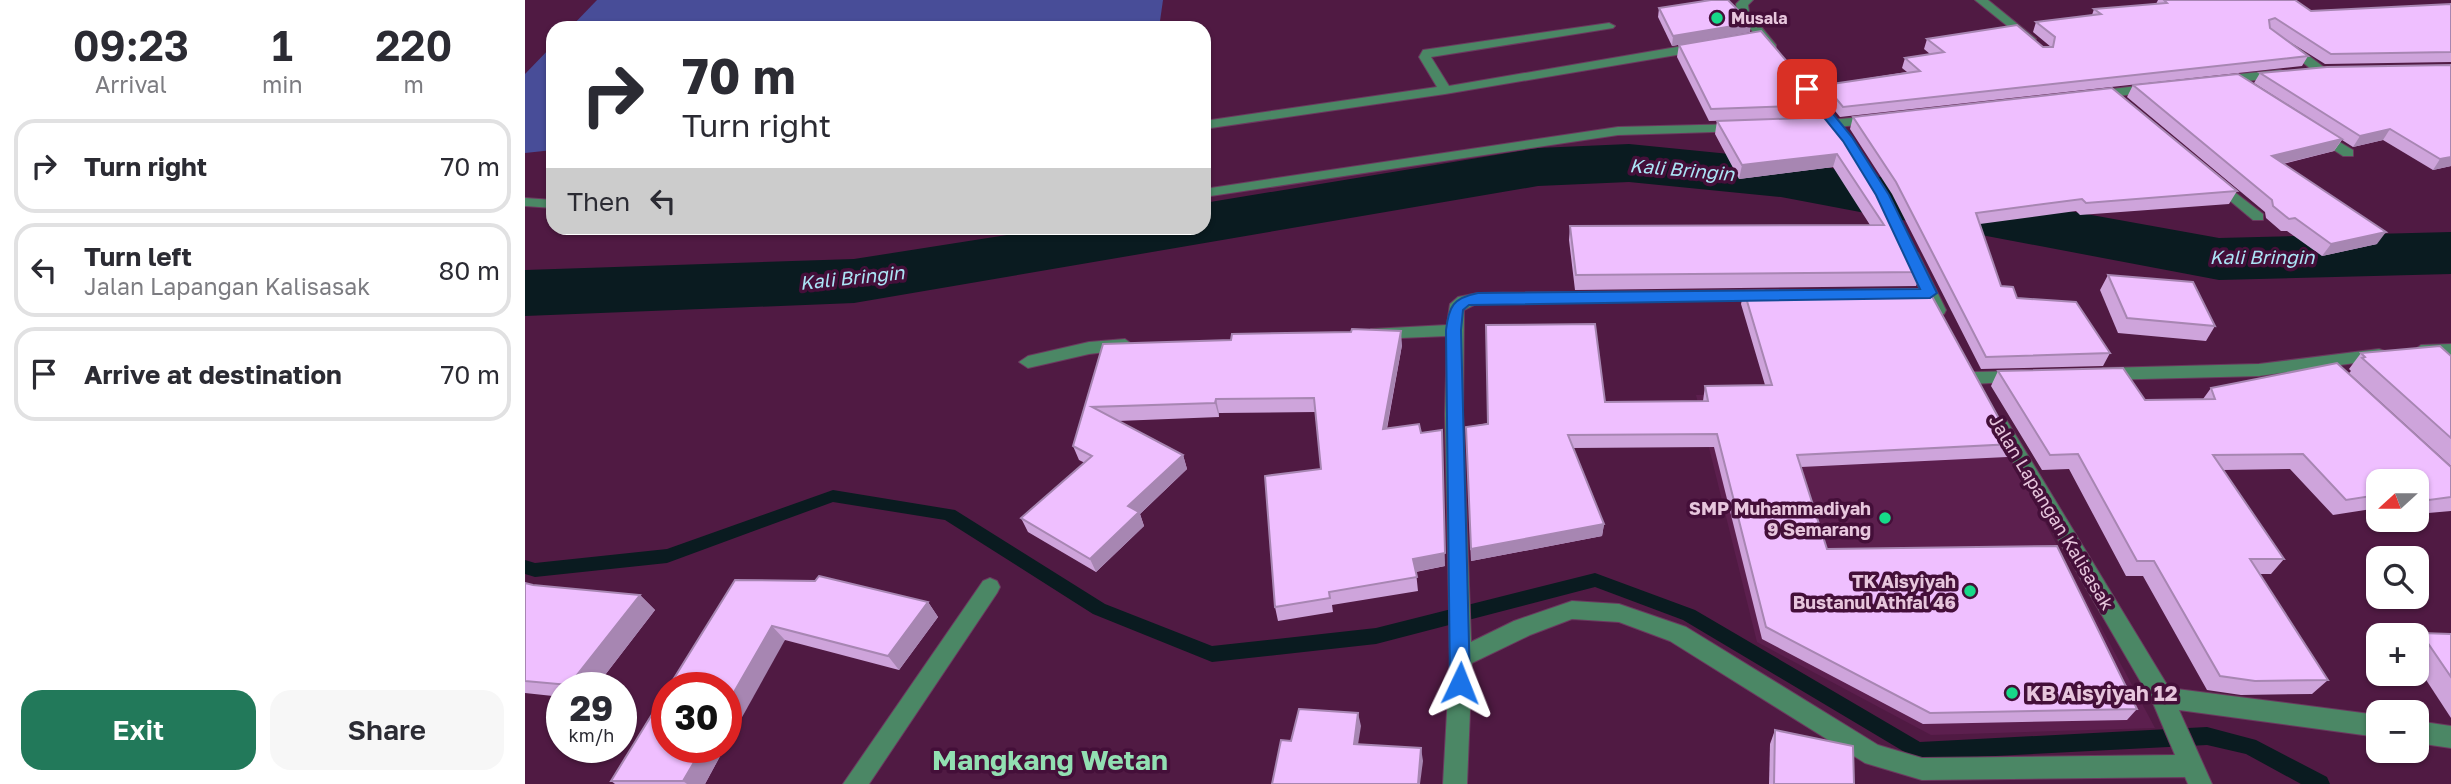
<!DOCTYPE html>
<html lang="en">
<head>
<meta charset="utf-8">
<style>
	body { margin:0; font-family:"Golos Text",sans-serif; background:#f7f7f7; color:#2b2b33; height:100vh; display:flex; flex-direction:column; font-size:26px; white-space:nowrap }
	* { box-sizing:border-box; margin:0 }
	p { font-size:23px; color:#7c7c81 }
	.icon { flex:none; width:38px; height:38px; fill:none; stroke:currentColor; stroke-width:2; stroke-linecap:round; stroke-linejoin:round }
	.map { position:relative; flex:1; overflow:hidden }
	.sheet { display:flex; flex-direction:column; background:#fff; width:525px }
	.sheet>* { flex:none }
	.hud { position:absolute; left:21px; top:21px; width:665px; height:214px; border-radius:21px; box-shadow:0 2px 5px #0004; background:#fff; color:#2b2b33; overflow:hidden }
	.needle { width:46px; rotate:249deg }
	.buttons { position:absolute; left:1841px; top:469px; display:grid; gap:14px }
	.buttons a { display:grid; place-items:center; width:63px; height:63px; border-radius:14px; background:#fff; box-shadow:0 2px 5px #0004; font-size:35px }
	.speed { position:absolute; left:21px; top:672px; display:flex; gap:14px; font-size:35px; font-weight:700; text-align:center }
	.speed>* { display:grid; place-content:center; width:91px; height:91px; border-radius:50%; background:#fff; box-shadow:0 2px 5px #0004; line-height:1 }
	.speed small { font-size:18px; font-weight:400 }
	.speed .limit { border:10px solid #d22; background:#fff; color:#111 }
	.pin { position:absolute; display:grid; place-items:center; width:60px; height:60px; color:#fff; margin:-30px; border-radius:14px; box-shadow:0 4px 10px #0006 }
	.me { position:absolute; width:77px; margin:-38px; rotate:2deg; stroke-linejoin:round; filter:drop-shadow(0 0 5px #0008) }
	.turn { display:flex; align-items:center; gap:24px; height:147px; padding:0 21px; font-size:32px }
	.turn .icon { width:91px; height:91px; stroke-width:2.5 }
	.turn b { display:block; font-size:49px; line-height:60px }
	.then { display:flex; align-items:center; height:66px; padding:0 21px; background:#0003; gap:14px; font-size:26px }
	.eta { display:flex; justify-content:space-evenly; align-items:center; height:119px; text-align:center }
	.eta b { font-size:42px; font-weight:600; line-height:49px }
	.primary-button { display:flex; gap:14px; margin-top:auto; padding:14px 21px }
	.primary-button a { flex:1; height:80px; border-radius:21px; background:#22795a; color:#fff; font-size:28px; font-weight:600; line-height:80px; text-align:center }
	.primary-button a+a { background:#f7f7f7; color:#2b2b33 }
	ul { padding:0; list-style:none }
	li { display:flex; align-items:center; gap:21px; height:94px; margin:0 14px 10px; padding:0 7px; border:4px solid #e1e1e2; border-radius:21px }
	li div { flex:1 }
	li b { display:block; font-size:26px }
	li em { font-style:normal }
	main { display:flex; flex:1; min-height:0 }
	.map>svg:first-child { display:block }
	.built { fill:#5c1f4e }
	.green { fill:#484d98 }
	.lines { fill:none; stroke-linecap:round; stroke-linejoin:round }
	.stream { fill:#0a1b20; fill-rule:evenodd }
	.river { fill:#0a1b20; fill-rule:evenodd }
	.minor-casing { stroke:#6b395f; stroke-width:2 }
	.minor { fill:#4b8765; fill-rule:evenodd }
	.wall { fill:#cea4db }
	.shaded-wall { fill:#a786b2 }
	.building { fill:#efbfff; stroke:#a786b2; stroke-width:2 }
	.route { fill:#1a73e8; stroke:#114b97; stroke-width:2 }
	.poi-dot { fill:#17d989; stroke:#440f39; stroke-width:2.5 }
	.labels { text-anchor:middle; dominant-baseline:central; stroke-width:7; stroke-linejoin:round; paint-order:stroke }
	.far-poi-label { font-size:16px; font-weight:bold; fill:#e7c6dd; stroke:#440f39; text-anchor:start }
	.poi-label { font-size:18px; font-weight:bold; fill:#e7c6dd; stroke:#440f39; text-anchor:end }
	.street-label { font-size:18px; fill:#e7c6dd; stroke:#440f39 }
	.water-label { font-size:19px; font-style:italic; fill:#abe4f5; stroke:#440f39 }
	.near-poi-label { font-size:21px; font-weight:bold; fill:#e7c6dd; stroke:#440f39; text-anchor:start }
	.near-district-label { font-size:28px; font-weight:bold; fill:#92dfb2; stroke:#440f39 }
</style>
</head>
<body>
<main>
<section class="sheet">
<div class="eta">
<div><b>09:23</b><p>Arrival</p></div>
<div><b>1</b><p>min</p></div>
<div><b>220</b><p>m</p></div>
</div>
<ul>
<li><svg class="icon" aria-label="right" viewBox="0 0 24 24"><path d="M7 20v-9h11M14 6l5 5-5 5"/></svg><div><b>Turn right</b></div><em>70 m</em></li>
<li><svg class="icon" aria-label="left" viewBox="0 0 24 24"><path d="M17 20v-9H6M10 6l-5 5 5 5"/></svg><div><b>Turn left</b><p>Jalan Lapangan Kalisasak</p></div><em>80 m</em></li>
<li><svg class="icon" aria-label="arrive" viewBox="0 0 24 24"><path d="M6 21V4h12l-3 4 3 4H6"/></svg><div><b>Arrive at destination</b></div><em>70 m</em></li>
</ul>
<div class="primary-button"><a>Exit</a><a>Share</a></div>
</section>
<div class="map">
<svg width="1926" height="784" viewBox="0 0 1926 784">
	<rect width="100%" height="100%" fill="#501a43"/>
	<path class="built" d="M1449 390 1630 728 1406 735 1232 642 1171 395Z"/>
	<g class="green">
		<path d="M72 0H638L634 28H45Z"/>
		<path d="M28 45V150L0 153V74Z"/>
	</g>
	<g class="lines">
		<path class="stream" d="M308 490 430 510 580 604 687 646 851 628 1070 573 1170 610 1395 742 1682 727 1731 740 1802 777 1805 784H1776L1721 754 1682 745 1393 760 1158 620 1070 587 851 644 687 662 568 614 420 520 308 502 142 563 10 577 0 574V560L10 563 142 549Z"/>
		<path class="river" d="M1104 144 1256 159 1694 238 1926 232V274L1694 280 1256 197 1104 182 1013 186 329 303 0 316V270L329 259 527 228H679V203L1013 148Z"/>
		<defs>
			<g id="minor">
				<path d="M1215 0H1228L1223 5 1224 12 1251 45V51H1243L1212 12 1211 4Z"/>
				<path d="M1450 0H1463L1511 39 1501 41Z"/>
				<path d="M1084 23 1090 26 1088 28 906 57 924 86 1175 43 1181 47 1175 51 920 94 679 129V121L912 87 894 57 898 50Z"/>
				<path d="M1759 43H1767L1800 68V74H1792L1759 47Z"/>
				<path d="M1755 70 1759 71V77L1695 84 1689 80 1695 76Z"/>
				<path d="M1629 84 1633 85V91L1570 99 1564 95 1570 91Z"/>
				<path d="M1348 116 1354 120 1353 123 1292 129 1285 125 1292 121Z"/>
				<path d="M1215 124 1220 125V131L1093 135 679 197V189L1093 127Z"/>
				<path d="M1794 130 1828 150V156H1818L1789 137V131Z"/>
				<path d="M1690 177 1738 214V220H1728L1685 184V178Z"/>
				<path d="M0 198 28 200V208L0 206Z"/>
				<path d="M1385 248 1393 253 1421 310 1419 314H1407L1405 310 1377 253Z"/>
				<path d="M1239 290 1247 295 1245 299 953 303 939 310 938 414 946 642 989 621 1047 601 1094 604 1161 627 1353 745 1397 758 1650 755 1628 703 1467 426 1470 421H1482L1644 688 1853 715V737L1654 710 1687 784H1663L1660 777 1397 780 1340 763 1145 641 1094 622 1047 619 1005 635 947 663 942 784H918L925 658 920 414 922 336 852 339 844 333 846 329 922 325 925 304 933 297 953 293Z"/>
				<path d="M600 339 608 345 606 349 564 354 503 368 494 362 503 356 564 342Z"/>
				<path d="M1926 344V356L1896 357 1888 351 1896 345Z"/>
				<path d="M1854 349 1860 351 1862 355 1860 359 1734 376 1578 380 1569 374 1578 368 1734 364Z"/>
				<path d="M1491 371 1497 373 1500 377 1497 381 1449 384 1440 378 1449 372Z"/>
				<path d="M465 578 472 581 475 587 472 593 344 784H318L458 581Z"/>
				<path d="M1892 721 1926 726V748L1892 743Z"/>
			</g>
		</defs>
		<use href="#minor" class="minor-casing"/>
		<use href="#minor" class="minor"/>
	</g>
	<g class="wall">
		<path d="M1633 0H1770L1786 11 1926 4V62L1800 64 1754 35 1783 56 1777 66 1315 117 1297 95 1300 85 1382 72 1377 68 1380 58 1405 54 1399 49 1402 39 1526 47 1508 32 1511 22 1567 15 1569 9 1631 4Z"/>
		<path d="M1134 8 1225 32 1147 46 1133 17Z"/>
		<path d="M1154 45 1299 105 1296 118 1184 121 1152 57Z"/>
		<path d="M1926 65V166L1908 170 1858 140 1828 147 1817 140 1809 151 1758 164 1852 244 1797 256 1762 231H1756L1741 218 1740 212 1602 97 1608 85 1795 125 1729 83 1735 73Z"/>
		<path d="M1309 117 1396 272 1391 286 1050 290 1044 240 1045 226 1345 225 1308 167 1214 179 1190 134 1192 121Z"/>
		<path d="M1328 117 1712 191 1704 204 1555 215 1551 211 1455 224 1476 286 1492 298 1585 353 1578 366 1456 369 1367 194 1325 129Z"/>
		<path d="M1583 275 1690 326 1681 341 1593 333 1575 290Z"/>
		<path d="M1219 291 1488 444 1482 457 1276 467 1302 549 1612 709 1602 720 1398 724 1237 639 1189 447 1048 448 1079 524 1077 536 946 561 941 427 1080 402 1178 401 1180 386 1240 385 1216 304Z"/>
		<path d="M706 340 877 345 862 429 920 566 891 572 893 591 807 605 808 612 753 621 750 607 796 469 790 412 694 413V417L593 421 658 455 662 469 615 514 619 526 571 572 503 532 496 518 560 463 554 460 548 446 578 344Z"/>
		<path d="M1836 353 1926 356V466L1824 373 1826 371 1824 369Z"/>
		<path d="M1473 371 1620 400 1678 399 1686 388 1926 467V511L1892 514V481H1853V508L1808 515 1765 469 1698 470 1759 559 1746 574H1734L1803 680 1787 694 1716 695 1682 690 1618 576H1601L1544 469 1517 470 1466 386Z"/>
		<path d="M290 581 403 602 413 617 374 670 260 640 143 688Z"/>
		<path d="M0 583 8 585 115 595 130 610 70 688H37V697L0 693Z"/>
		<path d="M1896 633 1926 634V718L1892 666V637Z"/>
		<path d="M1250 730 1329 784H1244L1245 744Z"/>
		<path d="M200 747 180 784H90L86 781Z"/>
	</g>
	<g class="shaded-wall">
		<path d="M1226 23 1225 32 1147 46 1148 36Z"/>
		<path d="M1865 129 1858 140 1828 147 1835 136Z"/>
		<path d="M1817 139 1809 151 1739 168 1747 156Z"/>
		<path d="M1312 154 1308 167 1214 179 1217 165Z"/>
		<path d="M1926 157V166L1908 170 1915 159Z"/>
		<path d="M1861 232 1852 244 1797 256 1806 244Z"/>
		<path d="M876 331 877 345 859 443 858 429Z"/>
		<path d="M691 399 694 413V417L690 403Z"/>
		<path d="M917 430 920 566 889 572 888 559Z"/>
		<path d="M658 455 662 469 615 514 619 526 571 572 565 559 603 506Z"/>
		<path d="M1079 524 1077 536 946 561V549Z"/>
		<path d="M115 595 130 610 70 688H47L44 685Z"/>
		<path d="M403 602 413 617 374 670 363 656Z"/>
		<path d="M247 626 260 640 201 746V706Z"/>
		<path d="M833 713 836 726 831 757 829 744Z"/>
		<path d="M178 747H200L180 784H162L158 781Z"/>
		<path d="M896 748 898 761 895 784H893Z"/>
	</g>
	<g class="building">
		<path d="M1186 0H1203L1226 23 1148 36 1134 8Z"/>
		<path d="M1639 0H1770L1786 11 1926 4V52L1806 54 1750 18 1744 20 1745 28 1783 56 1318 107 1300 85 1395 71 1380 58 1419 52 1402 39 1492 25 1518 47H1528L1530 37 1511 22 1576 14 1569 9 1642 3Z"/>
		<path d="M1236 31 1299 105 1186 109 1154 45Z"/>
		<path d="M1926 65V157L1915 159 1865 129 1835 136 1735 73 1802 67Z"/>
		<path d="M1713 74 1817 139 1747 156 1861 232 1806 244 1770 218 1764 219 1748 206 1747 200 1608 85Z"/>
		<path d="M1587 88 1712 191 1561 203 1557 199 1451 213 1476 286 1488 287 1492 298 1551 302 1585 353 1461 357 1371 182 1328 117Z"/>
		<path d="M1309 117 1353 183 1396 272 1051 275 1045 226 1359 225 1312 154 1217 165 1192 121Z"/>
		<path d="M1583 275 1668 282 1690 326 1602 318Z"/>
		<path d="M1403 289 1488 444 1272 455 1302 549 1532 546 1612 709 1405 713 1241 627 1192 434 1043 435 1079 524 946 549 941 427 963 424 961 325 1070 324 1080 402 1183 401 1180 386 1247 385 1219 291Z"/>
		<path d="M827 329 876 331 858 429 894 424 896 433 917 430 920 553 888 559 892 577 804 592 805 598 750 607 740 476 796 469 789 398 691 399 690 403 567 407 658 455 603 506 614 512 565 559 496 518 567 456 548 446 578 344 706 340 707 334 826 332Z"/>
		<path d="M1915 346 1926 356V438L1837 358 1840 357 1836 353Z"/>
		<path d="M1812 363 1926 467V497L1904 500 1894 489H1892V481H1853V495L1821 500 1778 454 1688 455 1759 559H1725L1803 680 1730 681 1695 676 1629 561H1612L1553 454 1525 455 1473 371 1598 368 1620 400 1690 399 1686 388Z"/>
		<path d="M294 576 403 602 363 656 247 626 201 706V688H143L210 580 290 581Z"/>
		<path d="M0 583 8 585 115 595 44 685 0 681Z"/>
		<path d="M1896 633 1926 634V677Z"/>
		<path d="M142 690V747H178L158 781H86Z"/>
		<path d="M774 709 833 713 829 744 896 748 893 784H747L756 740 766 741Z"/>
		<path d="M1250 730 1328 746 1329 784H1249Z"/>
	</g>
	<path class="route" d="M1278 87H1286L1327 137 1364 195 1412 293 1405 298 944 305 938 310 936 330 945 683 942 690 935 692 928 690 925 683 921 330C924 306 928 298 953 293L1395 289 1351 195 1318 141 1276 89Z"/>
	<g class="poi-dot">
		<circle cx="1192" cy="18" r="7"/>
		<circle cx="1360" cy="518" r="7"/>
		<circle cx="1445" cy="591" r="7"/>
		<circle cx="1487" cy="693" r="7"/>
	</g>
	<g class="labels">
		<g class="far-poi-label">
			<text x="1206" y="18">Musala</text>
		</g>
		<g class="poi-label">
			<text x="1346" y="508">SMP Muhammadiyah<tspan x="1346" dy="21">9 Semarang</tspan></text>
			<text x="1431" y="581">TK Aisyiyah<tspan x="1431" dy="21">Bustanul Athfal 46</tspan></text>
		</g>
		<g class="street-label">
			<text transform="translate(1527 512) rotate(59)">Jalan Lapangan Kalisasak</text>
		</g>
		<g class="water-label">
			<text transform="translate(1157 169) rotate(5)">Kali Bringin</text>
			<text x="1737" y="256">Kali Bringin</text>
			<text transform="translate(327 277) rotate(-6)">Kali Bringin</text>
		</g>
		<g class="near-poi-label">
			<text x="1501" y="693">KB Aisyiyah 12</text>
		</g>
		<g class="near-district-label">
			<text x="525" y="759">Mangkang Wetan</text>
		</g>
	</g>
</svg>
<div class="buttons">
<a><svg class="needle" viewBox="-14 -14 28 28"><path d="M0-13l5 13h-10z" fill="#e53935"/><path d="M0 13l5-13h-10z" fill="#7c7c81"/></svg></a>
<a><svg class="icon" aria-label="search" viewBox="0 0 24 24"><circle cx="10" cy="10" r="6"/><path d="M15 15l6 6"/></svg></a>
<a>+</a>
<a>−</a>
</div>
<div class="speed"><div>29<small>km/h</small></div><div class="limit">30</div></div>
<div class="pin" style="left:1282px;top:89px;background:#d93025"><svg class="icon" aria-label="arrive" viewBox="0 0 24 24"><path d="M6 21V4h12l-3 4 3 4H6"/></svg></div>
<svg class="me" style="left:935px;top:683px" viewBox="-20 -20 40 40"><path d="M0-17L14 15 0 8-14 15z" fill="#1a73e8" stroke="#fff" stroke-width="4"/></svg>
<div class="hud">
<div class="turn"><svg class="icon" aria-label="right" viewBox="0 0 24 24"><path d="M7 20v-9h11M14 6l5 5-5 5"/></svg><div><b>70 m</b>Turn right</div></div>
<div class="then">Then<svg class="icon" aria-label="left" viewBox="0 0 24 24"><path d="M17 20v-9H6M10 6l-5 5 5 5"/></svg></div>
</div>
</div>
</main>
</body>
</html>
